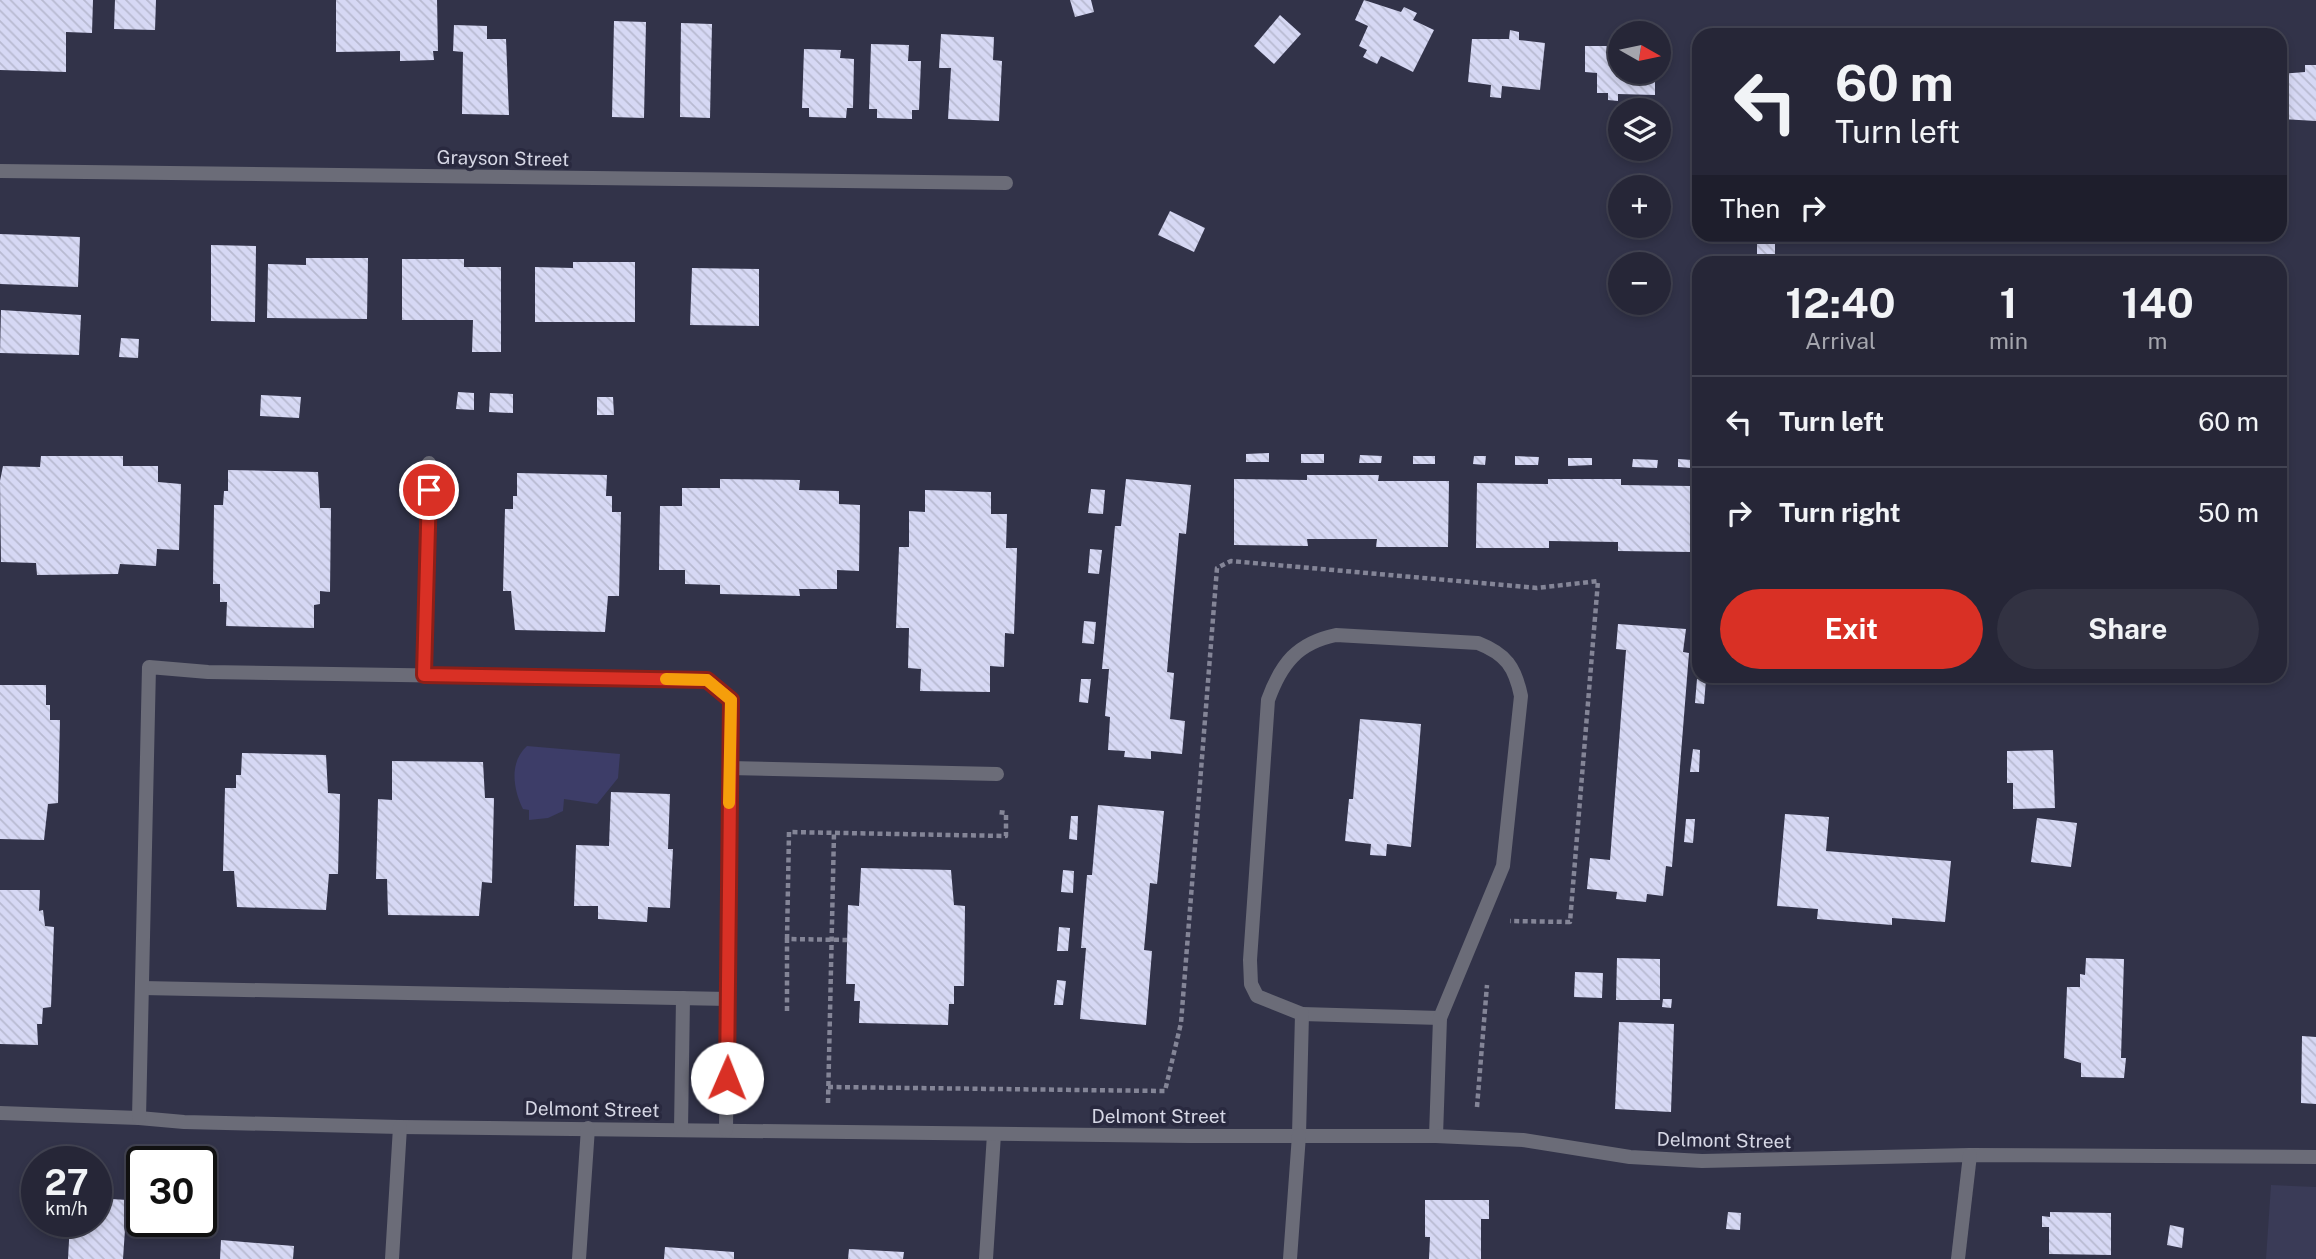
<!DOCTYPE html>
<html lang="en">
<head>
<meta charset="utf-8">
<style>
	body { margin:0; font-family:"Public Sans",sans-serif; background:#323242; color:#f1f3f6; height:100vh; display:flex; flex-direction:column; font-size:26px; white-space:nowrap }
	* { box-sizing:border-box; margin:0 }
	p { font-size:23px; color:#a4a5ad }
	.icon { flex:none; width:38px; height:38px; fill:none; stroke:currentColor; stroke-width:2; stroke-linecap:round; stroke-linejoin:round }
	.map { position:relative; flex:1; overflow:hidden }
	.panel { position:absolute; left:1692px; top:256px; width:595px; height:427px; display:flex; flex-direction:column; background:#262637; border-radius:21px; box-shadow:0 4px 10px #0003,0 0 0 2px #424352 }
	.panel>* { flex:none }
	.banner { position:absolute; left:1692px; top:28px; width:595px; height:214px; border-radius:21px; box-shadow:0 4px 10px #0003,0 0 0 2px #424352; background:#262637; color:#f1f3f6; overflow:hidden }
	.needle { width:46px; rotate:99deg }
	.controls { position:absolute; left:1608px; top:21px; display:grid; gap:14px }
	.controls a { display:grid; place-items:center; width:63px; height:63px; border-radius:50%; background:#262637; box-shadow:0 4px 10px #0003,0 0 0 2px #424352; font-size:35px }
	.speed { position:absolute; left:21px; top:1146px; display:flex; gap:14px; font-size:35px; font-weight:700; text-align:center }
	.speed>* { display:grid; place-content:center; width:91px; height:91px; border-radius:50%; background:#262637; box-shadow:0 4px 10px #0003,0 0 0 2px #424352; line-height:1 }
	.speed small { font-size:18px; font-weight:400 }
	.speed .limit { border:4px solid #111; border-radius:10px; background:#fff; color:#111 }
	.pin { position:absolute; display:grid; place-items:center; width:60px; height:60px; color:#fff; margin:-30px; border:4px solid #fff; border-radius:50%; box-shadow:0 2px 7px #0007 }
	.me { position:absolute; width:77px; margin:-38px; rotate:1deg; stroke-linejoin:round; filter:drop-shadow(0 0 5px #0008) }
	.turn { display:flex; align-items:center; gap:24px; height:147px; padding:0 28px; font-size:32px }
	.turn .icon { width:91px; height:91px; stroke-width:2.5 }
	.turn b { display:block; font-size:49px; line-height:60px }
	.then { display:flex; align-items:center; height:66px; padding:0 28px; background:#0003; gap:14px; font-size:26px }
	.eta { display:flex; justify-content:space-evenly; align-items:center; height:119px; text-align:center }
	.eta b { font-size:42px; font-weight:700; line-height:49px }
	.cta { display:flex; gap:14px; margin-top:auto; padding:14px 28px }
	.cta a { flex:1; height:80px; border-radius:42px; background:#d93025; color:#fff; font-size:28px; font-weight:700; line-height:80px; text-align:center }
	.cta a+a { background:#323242; color:#f1f3f6 }
	ul { padding:0; list-style:none }
	li { display:flex; align-items:center; gap:21px; height:91px; padding:0 28px; border-top:2px solid #424352 }
	li div { flex:1 }
	li b { display:block; font-size:26px }
	li em { font-style:normal }
	.map>svg:first-child { display:block }
	.built { fill:#3a3b57 }
	.green { fill:#3d3d68 }
	.building { fill:url(#building-back-hatch) }
	.lines { fill:none; stroke-linecap:round; stroke-linejoin:round }
	.path { stroke:#848597; stroke-width:4.5; stroke-dasharray:5 3.5; stroke-linecap:butt }
	.service { stroke:#6b6c78; stroke-width:14 }
	.minor { stroke:#6b6c78; stroke-width:14 }
	.route-casing { stroke:#8d1f18; stroke-width:18 }
	.route { stroke:#d93025; stroke-width:12 }
	.slow { stroke:#f59e0b; stroke-width:12 }
	.labels { text-anchor:middle; dominant-baseline:central; stroke-width:7; stroke-linejoin:round; paint-order:stroke }
	.street-label { font-size:19px; fill:#d6d7e5; stroke:#29293f }
</style>
</head>
<body>
<div class="map">
<svg width="2316" height="1259" viewBox="0 0 2316 1259">
	<defs>
		<pattern id="building-back-hatch" width="6" height="6" patternUnits="userSpaceOnUse" patternTransform="scale(1.75)"><rect width="6" height="6" fill="#d6d8f4"/><path d="M-1 5l2 2M0 0l6 6M5-1l2 2" fill="none" stroke="#b8bad1"/></pattern>
	</defs>
	<rect width="100%" height="100%" fill="#323349"/>
	<path class="built" d="M2271 1185 2316 1187V1259H2266Z"/>
	<path class="green" d="M527 746 620 754 618 778 597 804 564 799 563 811 548 818 529 820V810L523 809C513 789 509 762 527 746Z"/>
	<g class="building">
		<path d="M0 0H93L92 33 66 32V72L0 70Z"/>
		<path d="M115 0H156L155 30 114 29Z"/>
		<path d="M336 0H437L438 51H433L434 60 400 61V51L336 52Z"/>
		<path d="M1070 0H1091L1094 12 1075 17Z"/>
		<path d="M1364 0 1401 12 1404 7 1417 13 1413 20 1434 30 1413 72 1381 56 1377 64 1363 57 1367 50 1359 46 1368 26 1355 20Z"/>
		<path d="M1280 15 1301 34 1274 64 1254 46Z"/>
		<path d="M614 21 646 22 644 118 612 117Z"/>
		<path d="M681 23 712 24 710 118 680 117Z"/>
		<path d="M454 25 487 26V39H506L509 115 462 114 463 52 453 51Z"/>
		<path d="M1510 30 1519 32V40L1545 43 1540 90 1502 86 1501 98 1490 97 1491 85 1468 82 1472 39H1509Z"/>
		<path d="M941 34 994 37 993 60 1002 61 999 121 948 119 951 68H939Z"/>
		<path d="M1618 39H1620V72H1655V95L1618 94V101L1608 100V93H1597V73L1585 72V46H1618Z"/>
		<path d="M871 44 909 45 908 61H921L919 110H912V119L877 118V109H869Z"/>
		<path d="M804 49 841 50 840 58 854 59 853 108H847L846 118 809 117V108H802Z"/>
		<path d="M2305 65H2316V121L2283 119 2280 74 2305 72Z"/>
		<path d="M1170 211 1205 228 1194 252 1158 235Z"/>
		<path d="M0 234 80 237 78 287 0 284Z"/>
		<path d="M2020 234H2042V244L2020 243Z"/>
		<rect x="1757" y="240" width="18" height="20"/>
		<path d="M211 245 256 246 255 322 211 321Z"/>
		<path d="M306 258H368L367 319 267 318 268 264 306 265Z"/>
		<path d="M402 259H464V267H501V352H472L473 320H402Z"/>
		<path d="M573 262H635V322H535V267L573 268Z"/>
		<path d="M692 268 759 269V326L690 325Z"/>
		<path d="M1 310 81 315 79 355 0 353Z"/>
		<path d="M121 338 139 339 138 358 119 357Z"/>
		<path d="M458 392 474 393V410L456 409Z"/>
		<path d="M490 393 513 394V413L489 412Z"/>
		<path d="M261 395 301 397 299 418 260 416Z"/>
		<path d="M597 397H613L614 415H597Z"/>
		<path d="M1269 453V462H1246V454Z"/>
		<rect x="1301" y="454" width="23" height="9"/>
		<path d="M1360 455 1382 456 1381 463H1359Z"/>
		<path d="M41 456H123V466H158V482L181 484 179 550 157 549 156 566 120 564 118 574 37 575 36 563 1 562 0 481 3 466 40 467Z"/>
		<rect x="1413" y="456" width="22" height="8"/>
		<path d="M1474 456H1486L1485 465 1473 464Z"/>
		<path d="M1515 456 1539 457 1538 465H1515Z"/>
		<path d="M1568 458H1592V465L1568 466Z"/>
		<path d="M1633 459 1658 460 1657 468 1632 467Z"/>
		<path d="M1678 459 1692 460 1691 468 1678 467Z"/>
		<path d="M228 470 318 472 320 508H331L330 592 320 591V604L314 605V628L226 626 227 602H220V584H213L214 505H223L224 491H228Z"/>
		<path d="M517 473 607 475 606 496H612V512H621L619 596H608L605 632 515 630 511 591H503L505 509H513V496H517Z"/>
		<path d="M1307 475H1379L1378 481H1449L1448 547H1376L1377 539H1307L1308 546 1234 545V479L1307 480Z"/>
		<path d="M720 479 800 480 799 490 839 491V504L860 505 859 571 837 570V589H799L800 596 720 594V585L685 584V570H659L660 506H682V488H720Z"/>
		<path d="M1126 479 1191 485 1186 534 1179 533 1167 672 1174 673 1170 719 1185 721 1182 754 1151 751V759L1124 757 1125 751 1108 750 1110 717 1105 716 1109 669H1102L1115 526H1121Z"/>
		<path d="M1548 479H1621V485L1691 486V552L1618 551V542L1549 541V548H1476L1477 483 1548 484Z"/>
		<path d="M1091 489 1105 490 1103 514 1088 513Z"/>
		<path d="M925 490 991 492V514H1007L1006 548H1017L1014 634 1005 633 1004 667 990 666V692L920 691 921 669 908 668 909 628H896L899 547H909V511L925 512Z"/>
		<path d="M1090 549 1102 550 1099 574 1088 573Z"/>
		<path d="M1084 621 1096 622 1094 644 1082 643Z"/>
		<path d="M1618 624 1686 629 1683 652 1689 653 1672 867 1666 866 1663 896 1647 894 1646 902 1616 899 1617 892 1587 889 1590 858 1610 860 1626 650 1616 649Z"/>
		<path d="M1081 679H1091L1088 703 1079 702Z"/>
		<path d="M1697 679H1706L1704 704 1695 703Z"/>
		<path d="M0 685H46V705H50V720H60L58 803 48 804 44 840 0 839Z"/>
		<path d="M1360 719 1421 724 1411 847 1387 844 1386 856 1370 855 1371 844 1345 841 1349 799H1353Z"/>
		<path d="M1693 749 1700 750 1699 772H1690Z"/>
		<path d="M2053 750 2055 808 2013 809V783H2007V751Z"/>
		<path d="M242 753 326 755 328 793 340 794 338 874H329L326 910 237 907 234 871H223L225 788H236V775H241Z"/>
		<path d="M392 761 483 762 485 798H494L492 883 482 882 479 916 388 915 387 879H376L378 799 392 800Z"/>
		<path d="M611 792 670 794 668 849H673L670 908 648 907 647 922 598 919V906H574L576 845 609 846Z"/>
		<path d="M1098 805 1164 811 1157 884 1150 883 1144 950 1152 951 1146 1025 1080 1019 1086 948H1081L1087 875H1092Z"/>
		<path d="M1785 814 1829 817 1826 851 1951 861 1945 922 1892 918V925L1817 919 1818 909 1777 906Z"/>
		<path d="M1071 816H1078L1077 840 1069 839Z"/>
		<path d="M2037 818 2077 823 2071 867 2031 862Z"/>
		<path d="M1686 819H1695L1693 843 1684 842Z"/>
		<path d="M861 868 951 870 954 905 965 906 964 986H954V1004H949L948 1025 859 1023 860 1001H854L855 984H846L848 905 859 906Z"/>
		<path d="M1063 870 1074 871 1073 893 1061 892Z"/>
		<path d="M0 890H40L39 911 43 910 45 926 54 927 51 1007 43 1008 42 1024H37L38 1045 0 1044Z"/>
		<path d="M1059 927 1070 928 1068 951H1057Z"/>
		<path d="M1617 958 1660 959V1000H1616Z"/>
		<path d="M2086 958 2124 959 2121 1058H2126L2124 1078 2081 1077V1063L2064 1058 2067 987H2080V974L2085 975Z"/>
		<path d="M1575 972 1603 973 1602 998 1574 997Z"/>
		<path d="M1057 980 1066 981 1063 1005H1054Z"/>
		<path d="M1663 999H1672L1671 1008 1662 1007Z"/>
		<path d="M1619 1022 1674 1024 1671 1112 1615 1109Z"/>
		<path d="M2302 1036 2316 1037V1104L2301 1103Z"/>
		<path d="M96 1198 127 1200 123 1259H68L70 1222H96Z"/>
		<path d="M1425 1200H1489V1219H1481V1259H1429L1430 1237H1425Z"/>
		<path d="M1728 1212 1741 1213 1740 1230 1726 1229Z"/>
		<path d="M2050 1212 2111 1213V1255L2049 1254V1227H2042V1216L2050 1217Z"/>
		<path d="M2170 1225 2184 1228 2182 1248 2167 1245Z"/>
		<path d="M221 1240 294 1246 293 1259H220Z"/>
		<path d="M665 1247 734 1252V1259H664Z"/>
		<path d="M849 1249 904 1252 903 1259H848Z"/>
	</g>
	<g class="lines">
		<g class="path">
			<path d="M787 939 789 832 1006 836V813L997 812"/>
			<path d="M787 1011V939L847 940"/>
			<path d="M828 1087 1165 1091 1181 1023 1217 568 1231 561 1537 588 1598 581 1570 922 1510 921"/>
			<path d="M828 1103 834 833"/>
			<path d="M1477 1107 1487 985"/>
		</g>
		<g class="service">
			<path d="M424 675 429 463"/>
			<path d="M729 768 997 774"/>
			<path d="M1302 1014 1440 1018"/>
			<path d="M1299 1135 1302 1014 1257 996 1251 984 1250 960 1268 700C1281 664 1297 643 1336 635L1478 643C1506 654 1515 667 1521 696L1503 866 1440 1018 1436 1136"/>
			<path d="M986 1259 994 1134"/>
		</g>
		<g class="minor">
			<path d="M0 171 1006 183"/>
			<path d="M142 988 729 999"/>
			<path d="M0 1113 139 1118 184 1122 400 1127 1190 1136H1436L1523 1140 1630 1157 1702 1161 1970 1155 2316 1157"/>
			<path d="M139 1118 149 667 208 672 707 680 731 700 726 1130"/>
			<path d="M681 1130 683 998"/>
			<path d="M392 1259 400 1127"/>
			<path d="M579 1259 588 1128"/>
			<path d="M1290 1259 1299 1135"/>
			<path d="M1958 1259 1970 1155"/>
		</g>
	</g>
	<g class="lines">
		<defs>
			<path id="route" d="M429 490 424 675 707 680 731 700 727 1078"/>
		</defs>
		<use href="#route" class="route-casing"/>
		<use href="#route" class="route"/>
		<path class="slow" d="M666 679 707 680 731 700 729 803"/>
	</g>
	<g class="labels">
		<g class="street-label">
			<text transform="translate(503 158) rotate(1)">Grayson Street</text>
			<text transform="translate(592 1109) rotate(1)">Delmont Street</text>
			<text x="1159" y="1116">Delmont Street</text>
			<text transform="translate(1724 1140) rotate(1)">Delmont Street</text>
		</g>
	</g>
</svg>
<div class="controls">
<a><svg class="needle" viewBox="-14 -14 28 28"><path d="M0-13l5 13h-10z" fill="#e53935"/><path d="M0 13l5-13h-10z" fill="#a4a5ad"/></svg></a>
<a><svg class="icon" aria-label="layers" viewBox="0 0 24 24"><path d="M12 4l9 5-9 5-9-5zM3 14l9 5 9-5"/></svg></a>
<a>+</a>
<a>−</a>
</div>
<div class="speed"><div>27<small>km/h</small></div><div class="limit">30</div></div>
<div class="pin" style="left:429px;top:490px;background:#d93025"><svg class="icon" aria-label="arrive" viewBox="0 0 24 24"><path d="M6 21V4h12l-3 4 3 4H6"/></svg></div>
<svg class="me" style="left:727px;top:1078px" viewBox="-20 -20 40 40"><circle r="19" fill="#fff"/><path d="M0-13L10 11 0 6-10 11z" fill="#d93025"/></svg>
<div class="banner">
<div class="turn"><svg class="icon" aria-label="left" viewBox="0 0 24 24"><path d="M17 20v-9H6M10 6l-5 5 5 5"/></svg><div><b>60 m</b>Turn left</div></div>
<div class="then">Then<svg class="icon" aria-label="right" viewBox="0 0 24 24"><path d="M7 20v-9h11M14 6l5 5-5 5"/></svg></div>
</div>
<section class="panel">
<div class="eta">
<div><b>12:40</b><p>Arrival</p></div>
<div><b>1</b><p>min</p></div>
<div><b>140</b><p>m</p></div>
</div>
<ul>
<li><svg class="icon" aria-label="left" viewBox="0 0 24 24"><path d="M17 20v-9H6M10 6l-5 5 5 5"/></svg><div><b>Turn left</b></div><em>60 m</em></li>
<li><svg class="icon" aria-label="right" viewBox="0 0 24 24"><path d="M7 20v-9h11M14 6l5 5-5 5"/></svg><div><b>Turn right</b></div><em>50 m</em></li>
</ul>
<div class="cta"><a>Exit</a><a>Share</a></div>
</section>
</div>
</body>
</html>
